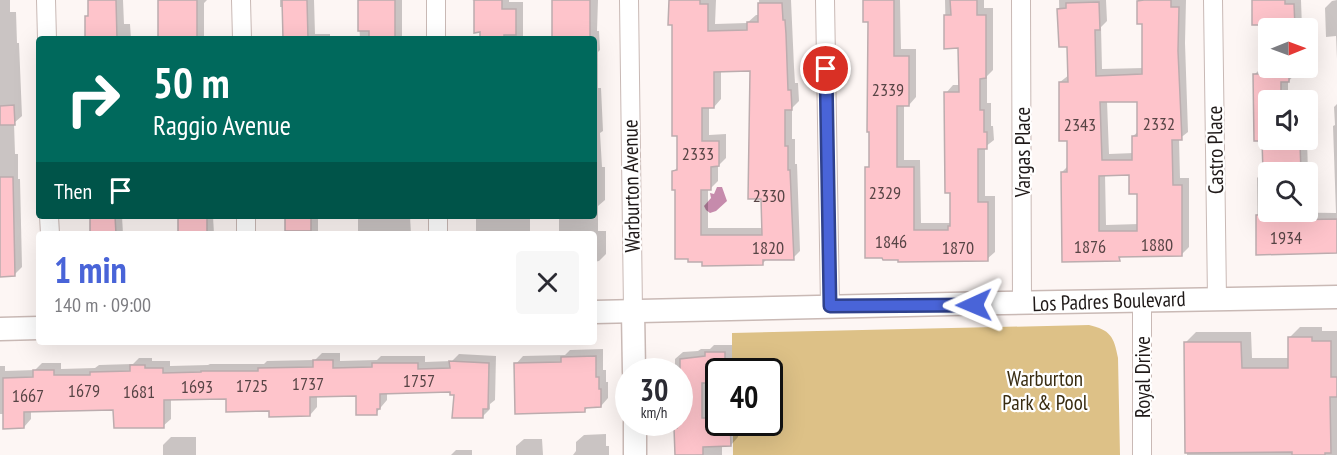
<!DOCTYPE html>
<html lang="en">
<head>
<meta charset="utf-8">
<style>
	body { margin:0; font-family:"PT Sans Narrow",sans-serif; background:#f7f7f7; color:#2b2b33; height:100vh; display:flex; flex-direction:column; font-size:22px; white-space:nowrap }
	* { box-sizing:border-box; margin:0 }
	p { font-size:20px; color:#7c7c81 }
	.icon { flex:none; width:33px; height:33px; fill:none; stroke:currentColor; stroke-width:2; stroke-linecap:round; stroke-linejoin:round }
	.map { position:relative; flex:1; overflow:hidden }
	.side { position:absolute; left:36px; top:231px; width:561px; height:114px; display:flex; flex-direction:column; background:#fff; border-radius:6px; box-shadow:0 6px 24px #0002 }
	.side>* { flex:none }
	.hud { position:absolute; left:36px; top:36px; width:561px; height:183px; border-radius:6px; box-shadow:0 6px 24px #0002; background:#00695c; color:#fff; overflow:hidden }
	.needle { width:39px; rotate:89deg }
	.controls { position:absolute; left:1258px; top:18px; display:grid; gap:12px }
	.controls a { display:grid; place-items:center; width:60px; height:60px; border-radius:6px; background:#fff; box-shadow:0 6px 24px #0002; font-size:30px }
	.speed { position:absolute; left:615px; top:358px; display:flex; gap:12px; font-size:30px; font-weight:700; text-align:center }
	.speed>* { display:grid; place-content:center; width:78px; height:78px; border-radius:50%; background:#fff; box-shadow:0 6px 24px #0002; line-height:1 }
	.speed small { font-size:15px; font-weight:400 }
	.speed .limit { border:3px solid #111; border-radius:9px; background:#fff; color:#111 }
	.pin { position:absolute; display:grid; place-items:center; width:51px; height:51px; color:#fff; margin:-26px; border:3px solid #fff; border-radius:50%; box-shadow:0 2px 6px #0007 }
	.me { position:absolute; width:66px; margin:-33px; rotate:269deg; stroke-linejoin:round; filter:drop-shadow(0 0 4px #0008) }
	.turn { display:flex; align-items:center; gap:21px; height:126px; padding:0 18px; font-size:27px }
	.turn .icon { width:78px; height:78px; stroke-width:2.5 }
	.turn b { display:block; font-size:42px; line-height:51px }
	.then { display:flex; align-items:center; height:57px; padding:0 18px; background:#0003; gap:12px; font-size:22px }
	.round { display:grid; place-items:center; flex:none; width:63px; height:63px; border-radius:6px; background:#f7f7f7 }
	.overview { display:flex; align-items:center; justify-content:space-between; height:102px; padding:0 18px }
	h1 { font-size:36px; font-weight:700; line-height:45px; color:#4964d8 }
	.map>svg:first-child { display:block }
	.green { fill:#ddc187 }
	.water { fill:#c68bac }
	.shadow { fill:#0003; fill-rule:evenodd }
	.building { fill:#fec4cb; stroke:#bcacae; stroke-width:1.5; fill-rule:evenodd }
	.lines { fill:none; stroke-linecap:round; stroke-linejoin:round }
	.minor-casing { stroke:#c9b9b5; stroke-width:20 }
	.tertiary-casing { stroke:#c9b9b5; stroke-width:25 }
	.minor { stroke:#fff; stroke-width:18 }
	.tertiary { stroke:#fff; stroke-width:22 }
	.route-casing { stroke:#2f418c; stroke-width:15 }
	.route { stroke:#4964d8; stroke-width:10 }
	.labels { text-anchor:middle; dominant-baseline:central; stroke-width:4.5; stroke-linejoin:round; paint-order:stroke }
	.number-label { font-size:18px; fill:#574445 }
	.street-label { font-size:21px; fill:#1f1918; stroke:#fff }
	.park-label { font-size:21px; fill:#392c11; stroke:#fff }
</style>
</head>
<body>
<div class="map">
<svg width="1337" height="455" viewBox="0 0 1337 455">
	<rect width="100%" height="100%" fill="#fdf6f4"/>
	<path class="green" d="M1089 325C1110 330 1114 336 1118 358L1120 455H733V423H770V372H732V333Z"/>
	<path class="water" d="M717 187H722L727 201 716 211 710 213 706 210 704 206 711 198 710 193 714 194Z"/>
	<g class="shadow">
		<path d="M0 0H10V12H16L17 43H19L22 116 14 123 15 154H18V179H20L22 267 14 275H0Z"/>
		<path d="M89 0H123L124 24H130L131 39H87V16L89 14Z"/>
		<path d="M158 0H207L204 3V39H159Z"/>
		<path d="M280 0H314L315 34H330V39H284V7H280Z"/>
		<path d="M358 0H402V36H405V39H360Z"/>
		<path d="M472 0H509V2H523V39H481L475 1Z"/>
		<path d="M553 0H598L597 31H599L600 50 598 52V88H601L603 131 600 133 602 167H605V200L598 206V231H606V254L599 261 594 262V234H476V216H530V232L559 231V216H594V39H550L553 36Z"/>
		<path d="M670 0H716L715 24 747 23 756 15H760L759 0H791L794 67 795 83H798L799 101 792 108V139H795V164H797L800 251 793 258H768L763 263 703 261 676 189 674 171 679 166 673 24ZM721 70H751L763 228H708V189H710L718 181V166L726 158V134L709 135V107H714L721 99Z"/>
		<path d="M865 0H900L901 49H916V97L909 105H904V160H920L921 223H952L946 93 953 85H960V47H946L945 0H984V8H993V70L987 76V103H991V126H993L994 140 985 147V196H995V252L987 259 899 260 867 168 871 164 870 20Z"/>
		<path d="M1059 0H1106L1107 21 1101 27 1102 69 1143 68V22H1139L1138 0H1186L1185 43 1188 132 1179 139 1180 178H1189V247L1182 254 1122 256 1119 259 1063 260 1062 172 1068 166V139L1060 82 1069 75V46H1060ZM1138 100 1139 131 1133 136 1134 153 1109 154 1107 101ZM1105 174H1130L1138 192 1139 224 1106 225Z"/>
		<path d="M1253 0H1301L1302 28H1269V68H1296V73L1288 82V100H1269V140H1307L1308 172H1269V212L1336 213 1333 126 1335 125 1334 107 1337 104V251L1258 253 1257 178 1264 170V139L1254 75 1261 68 1260 24Z"/>
		<path d="M1337 0V59L1336 36 1326 37 1325 8 1332 1Z"/>
		<path d="M91 216H122L123 234H92Z"/>
		<path d="M179 216H213L214 234H179Z"/>
		<rect x="287" y="216" width="31" height="18"/>
		<path d="M358 216H410L411 234H358Z"/>
		<path d="M1300 327H1322V331H1337V455H1187L1185 343 1196 332H1251L1252 358H1289V338Z"/>
		<path d="M714 345H732V372H718V381H709V411H718V423H738V437L731 445H722V455H676V423H680V372H675V359L683 352 698 351 701 349H710Z"/>
		<path d="M603 349V370H606V382H608V398L601 406H589L584 411 516 364 523 356 565 355 570 350Z"/>
		<path d="M322 353H340V361L377 360 381 356H425V362L452 361 459 354 496 356 495 400 490 404V409L483 416 451 390 387 392V400L376 413 357 394 317 395V407L310 415 271 410 227 398 171 399V419L163 426 115 409 31 411V419L24 427 5 414H0V366H5V371L35 370 42 363H61V369L95 368 99 365 133 364 139 358H152V361H170V366L208 365 210 364H264L267 361 315 360Z"/>
		<path d="M606 434V446H609V455H573L576 451V442L584 435Z"/>
		<path d="M171 437H196V455H163V445Z"/>
		<path d="M524 439H542L543 455H516V446Z"/>
		<path d="M456 450H472V455H451Z"/>
	</g>
	<g class="building">
		<path d="M88 0H116L117 39H85V16H88Z"/>
		<rect x="158" y="0" width="39" height="39"/>
		<path d="M282 0H307L308 39H283Z"/>
		<path d="M358 0H395V39H369V31H358Z"/>
		<path d="M474 0H502V9H516V35H504V39H480V32L474 33Z"/>
		<rect x="552" y="0" width="38" height="39"/>
		<path d="M669 0H700V4H708V31L747 30V22H758V3H782L783 20H785L786 34 788 90H791L792 110H785V146H788V170H790L794 260H763V265L702 266V262H688V259H675V190H672V171L677 170V136H672V25H668ZM750 71 748 199H761L762 235H701V190H711V167L719 166V141H702V108H714V72Z"/>
		<path d="M863 0H894V56H909V106H897V167H914V230H948V226H950V193H945L944 92H959L958 48 944 49V15H951L950 0H977V15H986V78L980 79V110H984V132H987V149H978V202H988V261L898 262V260H883L882 258H865V167H869V132H867L868 22H863Z"/>
		<path d="M1144 0H1171V7H1179L1178 51 1182 140H1172L1173 185H1182V256L1119 257 1120 261 1062 262 1061 172H1067V141H1059V82H1068L1067 47H1059L1057 9 1066 8V3L1099 2 1100 30H1095L1096 76 1142 74V24H1137V1ZM1100 102H1137V136H1132V160H1102ZM1129 175V194H1137V231H1099V176Z"/>
		<path d="M1252 0H1285V4H1294L1295 27 1259 28V25H1252Z"/>
		<path d="M1259 68H1289V82H1281V98L1269 99V140H1296V144H1300L1301 172H1263L1262 141H1254L1253 74H1259Z"/>
		<path d="M14 105 15 125H0V106Z"/>
		<path d="M0 177H13L15 276 0 277Z"/>
		<path d="M1287 214V220L1337 219V253L1256 255V215Z"/>
		<path d="M90 216H115L116 234H90Z"/>
		<path d="M178 216H207V233L178 234Z"/>
		<rect x="285" y="216" width="26" height="15"/>
		<path d="M1288 337H1312V341H1331V377H1337V397H1330L1331 453H1325V455H1292V452L1185 453 1184 342H1241L1242 368H1288Z"/>
		<path d="M705 352H725V372H718V383H702V418H718V423H730L731 446 703 447V455H675L674 428H677V423H680V359L705 356Z"/>
		<path d="M596 356V377H599V389H601V407L585 408V412L515 414 514 363 561 362V357Z"/>
		<path d="M313 360H333V368L372 367V363H418V369L450 368 449 361 489 363 488 409H483V418H452L454 395H450V392L380 394V409H377V415H356V396L310 397V416L269 417V411L226 412V399L164 400V428H114L113 410 24 412V428L3 429V378L33 377V370H54V375H90V372L130 371V365H145V368H163V373L201 372V371H258V368L313 367Z"/>
	</g>
	<g class="lines">
		<defs>
			<g id="minor">
				<path d="M46 0 47 39"/>
				<path d="M241 0 242 39"/>
				<path d="M436 0V39"/>
				<path d="M629 0 633 311"/>
				<path d="M825 0 830 306"/>
				<path d="M1021 0 1022 304"/>
				<path d="M1213 0 1217 299"/>
				<path d="M49 216 50 234"/>
				<path d="M246 216V234"/>
				<path d="M438 216V234"/>
				<path d="M1142 455V300"/>
			</g>
			<g id="tertiary">
				<path d="M633 311 634 372"/>
				<path d="M594 312C842 306 1089 301 1337 297"/>
				<path d="M0 329 39 328"/>
				<path d="M635 423V455"/>
			</g>
		</defs>
		<use href="#minor" class="minor-casing"/>
		<use href="#tertiary" class="tertiary-casing"/>
		<use href="#minor" class="minor"/>
		<use href="#tertiary" class="tertiary"/>
	</g>
	<g class="lines">
		<defs>
			<path id="route" d="M826 69 830 306 974 305"/>
		</defs>
		<use href="#route" class="route-casing"/>
		<use href="#route" class="route"/>
	</g>
	<g class="labels">
		<g class="number-label">
			<text x="888" y="89">2339</text>
			<text x="1159" y="123">2332</text>
			<text x="1080" y="124">2343</text>
			<text x="698" y="153">2333</text>
			<text x="885" y="192">2329</text>
			<text x="769" y="195">2330</text>
			<text x="1286" y="237">1934</text>
			<text x="891" y="241">1846</text>
			<text x="1157" y="244">1880</text>
			<text x="1090" y="246">1876</text>
			<text x="768" y="247">1820</text>
			<text x="958" y="247">1870</text>
			<text x="419" y="380">1757</text>
			<text x="308" y="383">1737</text>
			<text x="252" y="385">1725</text>
			<text x="197" y="386">1693</text>
			<text x="84" y="390">1679</text>
			<text x="139" y="391">1681</text>
			<text x="28" y="395">1667</text>
		</g>
		<g class="street-label">
			<text transform="translate(1215 150) rotate(-91)">Castro Place</text>
			<text transform="translate(1022 152) rotate(-90)">Vargas Place</text>
			<text transform="translate(631 186) rotate(-91)">Warburton Avenue</text>
			<text transform="translate(1109 301) rotate(-2)">Los Padres Boulevard</text>
			<text transform="translate(1142 377) rotate(-90)">Royal Drive</text>
		</g>
		<g class="park-label">
			<text x="1045" y="378">Warburton<tspan x="1045" dy="24">Park &amp; Pool</tspan></text>
		</g>
	</g>
</svg>
<div class="controls">
<a><svg class="needle" viewBox="-14 -14 28 28"><path d="M0-13l5 13h-10z" fill="#e53935"/><path d="M0 13l5-13h-10z" fill="#7c7c81"/></svg></a>
<a><svg class="icon" aria-label="sound" viewBox="0 0 24 24"><path d="M4 9h4l5-4v14l-5-4H4zM17 9q2 3 0 6"/></svg></a>
<a><svg class="icon" aria-label="search" viewBox="0 0 24 24"><circle cx="10" cy="10" r="6"/><path d="M15 15l6 6"/></svg></a>
</div>
<div class="speed"><div>30<small>km/h</small></div><div class="limit">40</div></div>
<div class="pin" style="left:826px;top:69px;background:#d93025"><svg class="icon" aria-label="arrive" viewBox="0 0 24 24"><path d="M6 21V4h12l-3 4 3 4H6"/></svg></div>
<svg class="me" style="left:974px;top:305px" viewBox="-20 -20 40 40"><path d="M0-17L14 15 0 8-14 15z" fill="#4964d8" stroke="#fff" stroke-width="4"/></svg>
<div class="hud">
<div class="turn"><svg class="icon" aria-label="right" viewBox="0 0 24 24"><path d="M7 20v-9h11M14 6l5 5-5 5"/></svg><div><b>50 m</b>Raggio Avenue</div></div>
<div class="then">Then<svg class="icon" aria-label="arrive" viewBox="0 0 24 24"><path d="M6 21V4h12l-3 4 3 4H6"/></svg></div>
</div>
<section class="side">
<div class="overview"><div><h1>1 min</h1><p>140 m · 09:00</p></div><a class="round"><svg class="icon" aria-label="close" viewBox="0 0 24 24"><path d="M6 6l12 12M18 6L6 18"/></svg></a></div>
</section>
</div>
</body>
</html>
